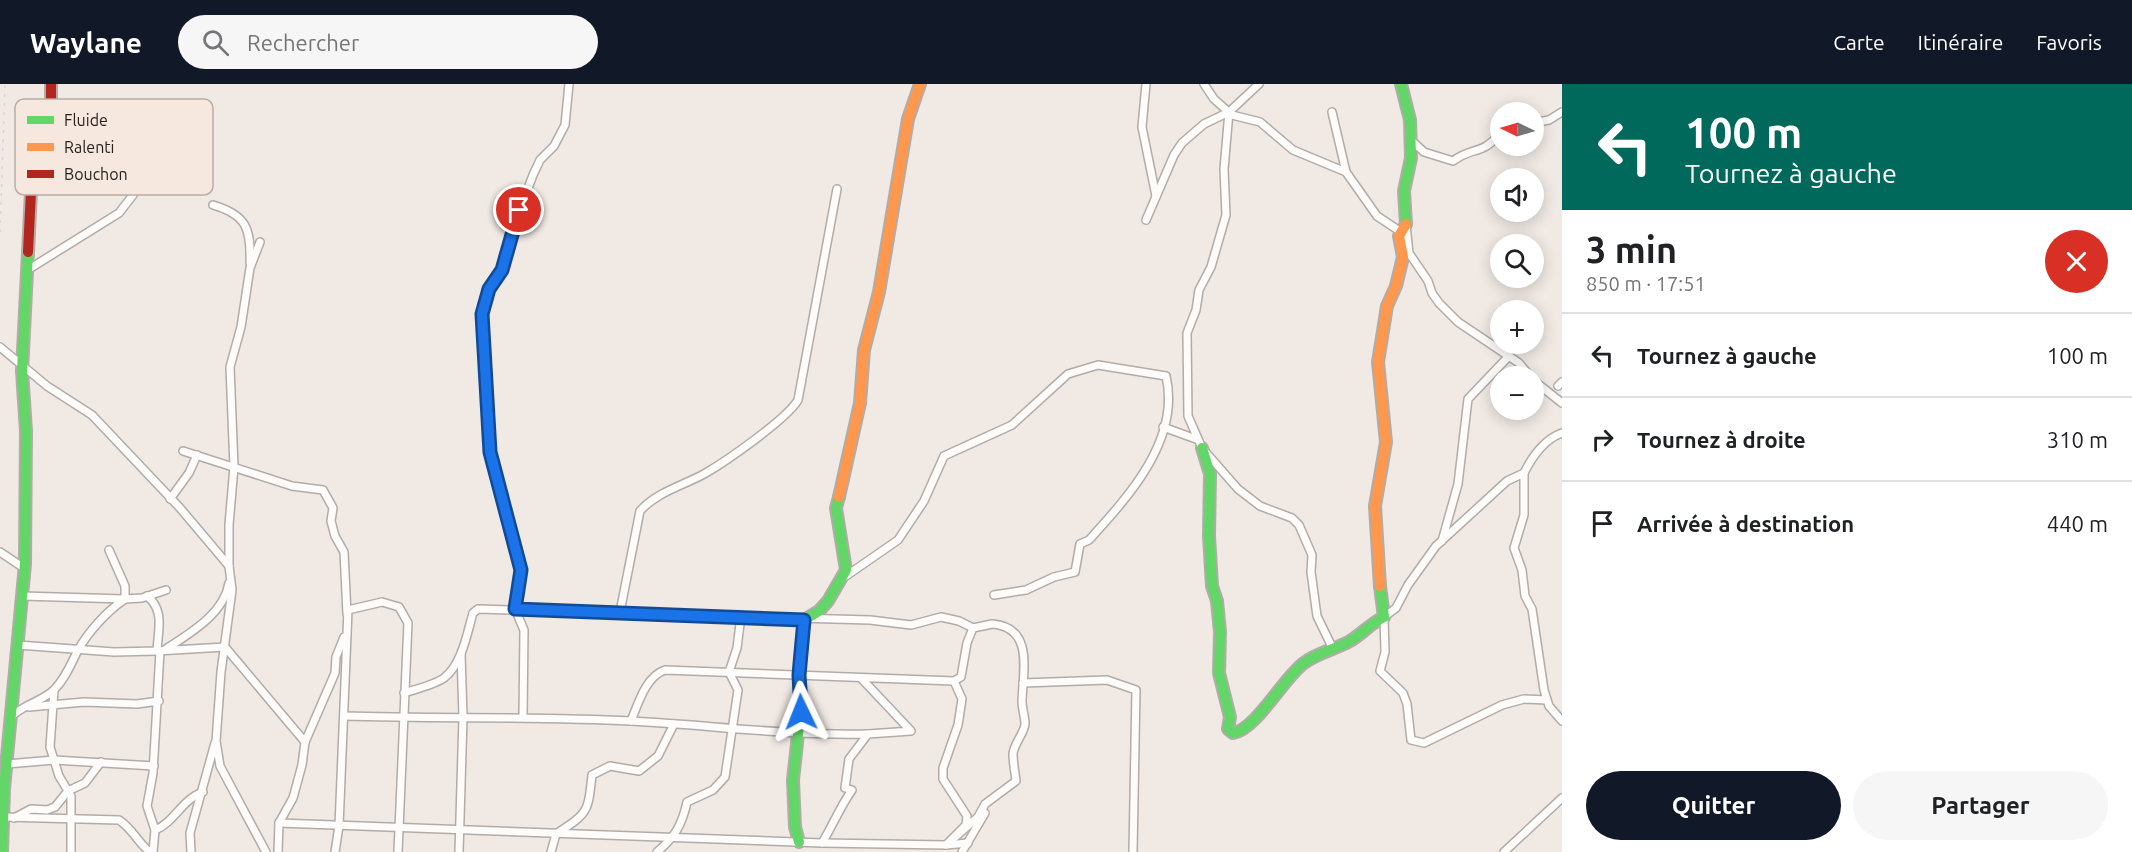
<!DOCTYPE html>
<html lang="fr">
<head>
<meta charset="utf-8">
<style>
	body { margin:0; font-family:Ubuntu,sans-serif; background:#f6f6f6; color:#202124; height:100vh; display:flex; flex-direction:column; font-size:22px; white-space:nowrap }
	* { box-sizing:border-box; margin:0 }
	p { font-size:20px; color:#757577 }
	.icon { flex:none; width:33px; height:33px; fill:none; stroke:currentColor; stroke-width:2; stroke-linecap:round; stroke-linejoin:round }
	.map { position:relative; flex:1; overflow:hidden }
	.drawer { display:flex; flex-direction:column; background:#fff; width:570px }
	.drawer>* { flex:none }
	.guide { background:#00695c; color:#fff; overflow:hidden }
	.needle { width:39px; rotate:275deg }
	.tools { position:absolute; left:1490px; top:18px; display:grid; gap:12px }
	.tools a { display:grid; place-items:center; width:54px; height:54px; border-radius:50%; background:#fff; box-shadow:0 3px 15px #0003; font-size:30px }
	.pin { position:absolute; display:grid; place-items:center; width:51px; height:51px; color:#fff; margin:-26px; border:3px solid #fff; border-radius:50%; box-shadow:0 2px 6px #0007 }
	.me { position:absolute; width:66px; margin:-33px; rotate:358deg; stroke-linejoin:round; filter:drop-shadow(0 0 4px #0008) }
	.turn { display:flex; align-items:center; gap:21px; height:126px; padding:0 24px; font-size:27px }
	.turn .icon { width:78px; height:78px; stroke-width:2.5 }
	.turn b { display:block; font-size:42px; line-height:51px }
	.round { display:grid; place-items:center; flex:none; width:63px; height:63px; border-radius:32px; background:#f6f6f6 }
	.summary { display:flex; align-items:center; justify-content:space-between; height:102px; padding:0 24px }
	h1 { font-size:36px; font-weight:700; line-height:45px }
	.action { display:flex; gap:12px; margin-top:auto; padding:12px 24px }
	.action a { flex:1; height:69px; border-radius:36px; background:#111827; color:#fff; font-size:24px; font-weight:700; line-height:69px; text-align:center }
	.action a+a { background:#f6f6f6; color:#202124 }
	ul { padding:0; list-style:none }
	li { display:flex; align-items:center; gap:18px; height:84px; padding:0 24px; border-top:2px solid #e0e0e0 }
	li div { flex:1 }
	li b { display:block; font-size:22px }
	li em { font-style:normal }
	header { display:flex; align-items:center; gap:36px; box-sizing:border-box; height:84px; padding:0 30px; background:#111827; color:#fff }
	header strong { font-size:28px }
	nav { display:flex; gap:33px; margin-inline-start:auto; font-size:21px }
	.search { width:420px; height:54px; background:#f6f6f6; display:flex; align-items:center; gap:15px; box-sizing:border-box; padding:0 21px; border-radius:33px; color:#757577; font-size:22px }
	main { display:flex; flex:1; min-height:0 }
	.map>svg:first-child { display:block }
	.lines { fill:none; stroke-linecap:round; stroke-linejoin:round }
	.street-casing { stroke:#b1aca8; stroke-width:10 }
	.fast-casing { stroke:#b1aca8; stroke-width:14 }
	.slow-casing { stroke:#b1aca8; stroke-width:14 }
	.jam-casing { stroke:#b1aca8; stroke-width:14 }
	.street { stroke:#fdfcfb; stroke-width:7 }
	.fast { stroke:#63d668; stroke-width:10 }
	.slow { stroke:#ff974d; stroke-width:10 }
	.jam { stroke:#b3261e; stroke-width:10 }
	.rail { stroke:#d7d5d3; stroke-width:1.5; stroke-dasharray:3 6; stroke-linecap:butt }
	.route-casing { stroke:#114b97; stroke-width:15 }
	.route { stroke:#1a73e8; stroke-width:10 }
	.key { fill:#f6e8de; stroke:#b8aca4; stroke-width:1.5 }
	.key-label { font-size:16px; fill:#27211e }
</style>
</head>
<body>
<header>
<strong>Waylane</strong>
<div class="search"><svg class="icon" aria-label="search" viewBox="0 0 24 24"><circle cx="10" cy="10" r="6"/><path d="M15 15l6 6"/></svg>Rechercher</div>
<nav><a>Carte</a><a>Itinéraire</a><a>Favoris</a></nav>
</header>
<main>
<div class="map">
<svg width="1562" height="768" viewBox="0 0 1562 768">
	<rect width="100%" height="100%" fill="#f0e9e4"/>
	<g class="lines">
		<defs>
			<g id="street">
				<path d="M1146 0 1142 43 1156 112"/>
				<path d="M1204 0 1214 15 1232 31 1260 38 1293 66 1346 88 1377 132 1401 148"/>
				<path d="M1229 28 1224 85 1226 131 1211 183 1199 206 1196 226 1187 249 1188 332 1202 364 1238 405 1260 422 1292 434 1299 441 1312 471 1311 488 1317 532 1332 563"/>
				<path d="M1332 28 1346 88"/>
				<path d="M1533 39 1549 36 1562 28"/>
				<path d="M1411 56 1424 68 1453 77C1473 62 1482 72 1500 49"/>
				<path d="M213 121C247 131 251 145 250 179"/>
				<path d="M1146 136 1174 71 1182 59 1204 40 1229 28 1259 0"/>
				<path d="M1406 141 1409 169 1428 197 1432 209 1439 219 1458 238 1519 279 1530 292"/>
				<path d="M260 158 250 184 241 243 230 283 234 383 229 441V482L232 506 221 588 216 657 220 682 266 768"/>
				<path d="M29 185 119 129 133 111"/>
				<path d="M0 263 47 302 92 331 180 424 229 482"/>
				<path d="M1533 296 1562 319"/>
				<path d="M1558 302 1562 298"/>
				<path d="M1163 343 1196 355"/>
				<path d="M183 367 292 402 323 406 333 424 331 437 335 452 344 468 347 530"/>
				<path d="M1524 389C1532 373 1545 355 1562 349"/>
				<path d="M170 415 189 389 197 371"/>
				<path d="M1442 457 1458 400 1468 315 1509 272"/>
				<path d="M0 468 24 484"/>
				<path d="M846 492 898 456 924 417 944 372 1012 341 1068 290 1098 281 1166 292C1181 356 1128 413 1089 456L1080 460 1075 488 1054 493 1026 506 994 511"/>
				<path d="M22 512 125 515 142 514 166 506"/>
				<path d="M620 528 640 427C657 408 682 402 704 390 725 378 787 335 798 316L837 105"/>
				<path d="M992 540C1034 543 1023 587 1022 617 1022 625 1025 633 1025 640 1024 650 1014 659 1013 670 1013 679 1015 688 1016 697L985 720 978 733 946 761 966 741 967 732 943 695V684L958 641 962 615 954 597 961 593 967 559 973 544Z"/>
				<path d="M18 561 114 568 157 567C158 546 165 526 147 512"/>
				<path d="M166 565C190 549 224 530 229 499"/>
				<path d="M157 567 225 563 305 658"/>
				<path d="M1023 599 1107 596 1136 606 1133 768"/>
				<path d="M54 606 50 663 59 692 71 712V768"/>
				<path d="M404 609C416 605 434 601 444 594 462 580 467 550 473 529L478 525 870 536 911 541 941 533 959 537 973 544"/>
				<path d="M1547 616 1524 615 1502 621 1424 659 1411 656 1407 620 1403 609 1380 587 1385 568 1384 533 1396 524 1408 501 1436 462 1507 397 1524 389V431L1514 464 1522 486 1525 512 1532 525 1544 606 1549 622 1562 637"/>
				<path d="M29 623 84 618 137 620 159 617"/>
				<path d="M344 632C440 635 536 632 631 637 710 641 789 652 868 650"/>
				<path d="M11 633C22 621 41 618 54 606 65 595 71 580 78 566 89 547 107 527 125 515V502L109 466"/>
				<path d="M523 633 524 546 515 525 521 486 490 368 482 230 489 205 502 186 520 125 533 91 540 76 554 62 565 41 569 0"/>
				<path d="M631 637C638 620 646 592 665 586L954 597"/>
				<path d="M7 680 54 676 154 682"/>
				<path d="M4 733 119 736C133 745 137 758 150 768"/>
				<path d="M14 734 31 725 47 726 55 723 68 707 85 699 101 678"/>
				<path d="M279 739 822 759 946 761 968 759"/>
				<path d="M155 746 147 722 153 689 160 567"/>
				<path d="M822 759C833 741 840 723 852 706L845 704 849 675 868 650 911 647 861 594"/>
				<path d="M153 768 155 746C175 738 182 715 203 708"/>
				<path d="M191 768 190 749 215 659"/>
				<path d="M278 768 279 739 293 714 302 681 305 658 335 589 336 573 344 553"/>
				<path d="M335 768 339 742 348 526 382 518 399 523 408 539 398 768"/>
				<path d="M459 768 463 633 461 569"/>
				<path d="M551 768 556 750C588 729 588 729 592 691L610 682 639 687 658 672 674 640"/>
				<path d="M657 768C675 753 682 741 687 718L713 706 725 693 738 606 729 588 737 564 741 532"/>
				<path d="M962 768 985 729"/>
				<path d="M1504 768 1562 714"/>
			</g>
			<g id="fast">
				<path d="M1401 0 1410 36 1411 74 1404 107 1406 140"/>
				<path d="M1202 364 1210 390 1209 452 1212 502 1217 517 1220 548 1219 589 1230 633 1228 645 1233 649C1256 646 1284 593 1304 579 1317 569 1336 565 1350 557 1362 550 1371 539 1384 533L1380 502"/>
				<path d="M799 758 795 743 793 696 802 614 799 591 804 536 819 527 828 517 846 486 836 424 839 413"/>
				<path d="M2 768 4 705 25 480 26 347 22 287 28 168"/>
			</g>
			<g id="slow">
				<path d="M839 413 860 319 864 266 879 208 908 35 920 0"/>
				<path d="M1380 502 1375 422 1386 358 1378 278 1387 222 1396 202 1403 173 1399 152 1406 140"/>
			</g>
			<path id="jam" d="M28 168 31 107 51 28V0"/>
		</defs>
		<use href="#street" class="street-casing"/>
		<use href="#fast" class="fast-casing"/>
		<use href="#slow" class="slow-casing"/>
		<use href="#jam" class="jam-casing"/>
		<use href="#street" class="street"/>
		<use href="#fast" class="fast"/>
		<use href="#slow" class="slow"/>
		<use href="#jam" class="jam"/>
		<path class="rail" d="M0 148 5 0"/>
	</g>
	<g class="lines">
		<defs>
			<path id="route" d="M519 126 502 186 489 205 482 230 490 368 521 486 515 525 804 536 799 591 801 628"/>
		</defs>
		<use href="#route" class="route-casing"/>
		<use href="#route" class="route"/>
	</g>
	<rect x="15" y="15" width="198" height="96" rx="9" class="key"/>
	<rect x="27" y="32" width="27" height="8" fill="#63d668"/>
	<rect x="27" y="59" width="27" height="8" fill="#ff974d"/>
	<rect x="27" y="86" width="27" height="8" fill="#b3261e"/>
	<g class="key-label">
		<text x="64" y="42">Fluide</text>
		<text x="64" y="69">Ralenti</text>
		<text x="64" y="96">Bouchon</text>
	</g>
</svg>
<div class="tools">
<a><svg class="needle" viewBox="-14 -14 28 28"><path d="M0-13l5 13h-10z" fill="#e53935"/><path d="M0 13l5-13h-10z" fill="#757577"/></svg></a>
<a><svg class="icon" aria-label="sound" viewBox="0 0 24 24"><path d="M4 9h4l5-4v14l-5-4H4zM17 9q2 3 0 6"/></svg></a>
<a><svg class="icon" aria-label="search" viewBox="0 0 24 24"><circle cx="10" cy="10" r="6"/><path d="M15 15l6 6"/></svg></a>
<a>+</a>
<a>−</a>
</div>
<div class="pin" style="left:519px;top:126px;background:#d93025"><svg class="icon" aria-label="arrive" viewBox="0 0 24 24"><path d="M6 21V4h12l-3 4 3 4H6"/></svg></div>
<svg class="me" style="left:801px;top:628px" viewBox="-20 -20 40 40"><path d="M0-17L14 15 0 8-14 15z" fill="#1a73e8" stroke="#fff" stroke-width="4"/></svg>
</div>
<section class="drawer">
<div class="guide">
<div class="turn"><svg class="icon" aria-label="left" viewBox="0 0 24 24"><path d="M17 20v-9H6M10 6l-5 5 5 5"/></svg><div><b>100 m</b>Tournez à gauche</div></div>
</div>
<div class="summary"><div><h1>3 min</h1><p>850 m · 17:51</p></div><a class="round" style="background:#d93025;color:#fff"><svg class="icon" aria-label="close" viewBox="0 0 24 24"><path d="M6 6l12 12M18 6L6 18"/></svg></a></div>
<ul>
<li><svg class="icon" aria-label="left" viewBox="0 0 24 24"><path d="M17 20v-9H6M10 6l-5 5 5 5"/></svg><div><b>Tournez à gauche</b></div><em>100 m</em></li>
<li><svg class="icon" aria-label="right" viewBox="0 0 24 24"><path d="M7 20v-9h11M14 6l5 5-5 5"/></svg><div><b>Tournez à droite</b></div><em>310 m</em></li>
<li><svg class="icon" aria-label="arrive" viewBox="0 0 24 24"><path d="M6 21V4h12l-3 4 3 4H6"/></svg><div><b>Arrivée à destination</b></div><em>440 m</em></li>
</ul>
<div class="action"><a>Quitter</a><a>Partager</a></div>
</section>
</main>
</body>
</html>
